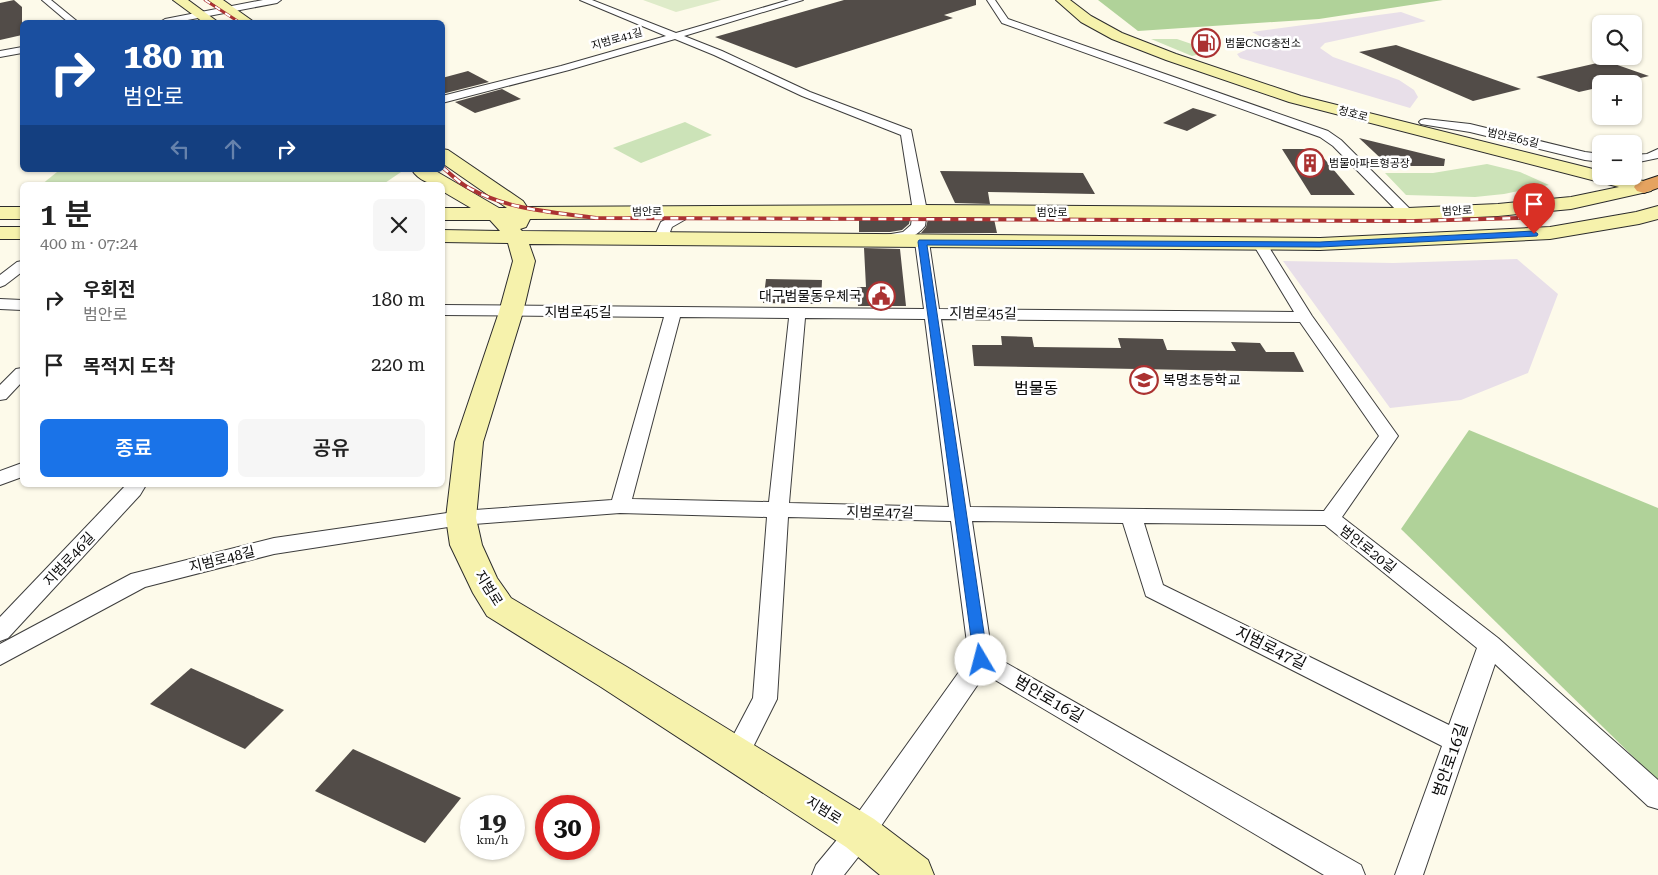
<!DOCTYPE html>
<html lang="ko">
<head>
<meta charset="utf-8">
<style>
	body { margin:0; font-family:"Roboto Serif","Noto Sans KR",serif; background:#f6f6f6; color:#222; height:100vh; display:flex; flex-direction:column; font-size:19px; white-space:nowrap }
	* { box-sizing:border-box; margin:0 }
	p { font-size:16px; color:#767676 }
	.icon { flex:none; width:28px; height:28px; fill:none; stroke:currentColor; stroke-width:2; stroke-linecap:round; stroke-linejoin:round }
	.map { position:relative; flex:1; overflow:hidden }
	.panel { position:absolute; left:20px; top:182px; width:425px; height:305px; display:flex; flex-direction:column; background:#fff; border-radius:8px; box-shadow:0 1px 4px #0004 }
	.panel>* { flex:none }
	.hud { position:absolute; left:20px; top:20px; width:425px; height:152px; border-radius:8px; box-shadow:0 1px 4px #0004; background:#1a4fa0; color:#fff; overflow:hidden }
	.controls { position:absolute; left:1592px; top:15px; display:grid; gap:10px }
	.controls a { display:grid; place-items:center; width:50px; height:50px; border-radius:8px; background:#fff; box-shadow:0 1px 4px #0004; font-size:25px }
	.speed { position:absolute; left:460px; top:795px; display:flex; gap:10px; font-size:25px; font-weight:700; text-align:center }
	.speed>* { display:grid; place-content:center; width:65px; height:65px; border-radius:50%; background:#fff; box-shadow:0 1px 4px #0004; line-height:1 }
	.speed small { font-size:12px; font-weight:400 }
	.speed .limit { border:8px solid #d22; background:#fff; color:#111 }
	.pin { position:absolute; display:grid; place-items:center; width:42px; height:42px; color:#fff; margin:-51px -21px; border-radius:50% 50% 50% 0; rotate:-45deg; box-shadow:0 0 5px #0007 }
	.pin .icon { rotate:45deg }
	.me { position:absolute; width:55px; margin:-28px; rotate:352deg; stroke-linejoin:round; filter:drop-shadow(0 0 4px #0008) }
	.turn { display:flex; align-items:center; gap:18px; height:105px; padding:0 20px; font-size:22px }
	.turn .icon { width:65px; height:65px; stroke-width:2.5 }
	.turn b { display:block; font-size:35px; line-height:42px }
	.lanes { display:flex; align-items:center; height:48px; padding:0 20px; background:#0003; justify-content:center; gap:25px; direction:ltr }
	.lanes .off { opacity:.35 }
	.round { display:grid; place-items:center; flex:none; width:52px; height:52px; border-radius:8px; background:#f6f6f6 }
	.overview { display:flex; align-items:center; justify-content:space-between; height:85px; padding:0 20px }
	h1 { font-size:30px; font-weight:600; line-height:38px }
	.button { display:flex; gap:10px; margin-top:auto; padding:10px 20px }
	.button a { flex:1; height:58px; border-radius:8px; background:#1a73e8; color:#fff; font-size:20px; font-weight:600; line-height:58px; text-align:center }
	.button a+a { background:#f6f6f6; color:#222 }
	ul { padding:0; list-style:none }
	li { display:flex; align-items:center; gap:15px; height:65px; padding:0 20px }
	li div { flex:1 }
	li b { display:block; font-size:19px }
	li em { font-style:normal }
	.map>svg:first-child { display:block }
	.industrial { fill:#e8dfe9 }
	.green { fill:#cce3b8 }
	.forest { fill:#b0d299 }
	.pitch { fill:#deebc9 }
	.building { fill:#524c48 }
	.lines { fill:none; stroke-linecap:round; stroke-linejoin:round }
	.street-casing { stroke:#3d3d3d; stroke-width:2 }
	.secondary-casing { stroke:#2c2c2c; stroke-width:2 }
	.highway-casing { stroke:#1b1b1b; stroke-width:2 }
	.street { fill:#fff; fill-rule:evenodd }
	.secondary { fill:#f6f2ac; fill-rule:evenodd }
	.highway { fill:#e5a360; fill-rule:evenodd }
	.rail-far1-casing { stroke:#ab3232; stroke-width:3 }
	.rail-casing { stroke:#ab3232; stroke-width:4 }
	.rail-far1 { stroke:#fff; stroke-width:2; stroke-dasharray:6; stroke-linecap:butt }
	.rail { stroke:#fff; stroke-width:2.5; stroke-dasharray:8; stroke-linecap:butt }
	.route { fill:#1a73e8; stroke:#114b97 }
	.labels { text-anchor:middle; dominant-baseline:central; stroke-width:5; stroke-linejoin:round; paint-order:stroke }
	.far-street-label { font-size:11px; fill:#0a0a0a; stroke:#fff }
	.far-poi-label { font-size:11px; fill:#0a0a0a; stroke:#fff; text-anchor:start }
	.poi-label { font-size:14px; fill:#0a0a0a; stroke:#fff; text-anchor:end }
	.street-label { font-size:14px; fill:#0a0a0a; stroke:#fff }
	.quarter-label { font-size:16px; fill:#0a0a0a; stroke:#fff }
	.near-street-label { font-size:16px; fill:#0a0a0a; stroke:#fff }
</style>
</head>
<body>
<div class="map">
<svg width="1658" height="875" viewBox="0 0 1658 875">
	<rect width="100%" height="100%" fill="#fdfaea"/>
	<g class="industrial">
		<path d="M1401 12 1426 21 1325 43 1320 48 1333 57 1399 80 1414 90 1418 97 1410 108 1240 58 1237 54 1267 40 1252 32Z"/>
		<path d="M1517 259 1558 294 1528 373 1461 400 1390 408 1283 261 1393 263Z"/>
	</g>
	<g class="green">
		<path d="M1151 39H1177L1212 51 1192 56Z"/>
		<path d="M685 122 712 135 641 163 613 148Z"/>
		<path d="M1487 164 1520 172 1549 185 1504 194 1475 197 1406 195 1385 173H1433Z"/>
		<path d="M65 170H404L382 185H41L57 172Z"/>
	</g>
	<g class="forest">
		<path d="M1098 0H1443L1319 19 1138 31Z"/>
		<path d="M1469 430 1658 508V781L1401 529Z"/>
	</g>
	<path class="pitch" d="M643 0H721L676 12Z"/>
	<g class="building">
		<path d="M14 0 22 7V35L0 40V3Z"/>
		<path d="M844 0H976V5L944 15 953 18 796 68 715 37Z"/>
		<path d="M1396 45 1521 89 1473 101 1359 52Z"/>
		<path d="M1606 61 1649 76 1615 84H1601V87L1579 92 1536 77Z"/>
		<path d="M468 71 489 82 442 94V78Z"/>
		<path d="M502 89 521 99 475 113 455 102Z"/>
		<path d="M1193 108 1217 115 1187 131 1163 123Z"/>
		<path d="M1359 138 1445 159 1444 166H1389Z"/>
		<path d="M1282 149H1316L1355 195H1311Z"/>
		<path d="M940 171 1083 173 1095 194 988 192 990 204 955 203Z"/>
		<path d="M859 219H910L909 224 902 230 890 232H859Z"/>
		<path d="M928 219H994L997 233H921L926 227Z"/>
		<path d="M864 248 900 249 906 306H858L857 287H866Z"/>
		<path d="M766 279 822 280 821 304 763 303Z"/>
		<path d="M1001 336 1032 337 1034 347 1121 348 1118 338 1163 339 1167 350 1236 351 1231 342 1260 343 1266 352H1294L1304 372 974 366 972 345H1002Z"/>
		<path d="M191 668 284 710 245 749 150 704Z"/>
		<path d="M353 749 461 798 425 843 315 791Z"/>
	</g>
	<g class="lines">
		<defs>
			<g id="street">
				<path d="M42 0H51L78 22H68Z"/>
				<path d="M263 0H281L277 3 177 22H160L165 19Z"/>
				<path d="M580 0H592L676 33 789 0H803L684 36 722 51 810 92 911 130 927 211 925 226C915 239 895 246 879 242L877 239 879 236 903 232 911 225 913 211 901 135 802 96 714 55 675 39 569 70 442 103V96L561 66 666 36Z"/>
				<path d="M987 0H995L1008 19 1328 131 1341 140 1415 214 1413 217H1403L1333 146 1320 137 1002 23Z"/>
				<path d="M22 47V53L0 57V51Z"/>
				<path d="M1425 119 1470 124 1585 152 1601 154V162L1585 160 1470 132 1421 124 1419 122 1421 120Z"/>
				<path d="M1658 149V158L1634 163V155L1647 154Z"/>
				<path d="M688 208 695 212 693 215 672 227 670 232 679 240 677 243C668 245 661 240 656 233L661 222Z"/>
				<path d="M922 238 927 239 929 242 939 309 1294 312 1253 244 1255 241H1265L1312 316 1398 436 1342 517 1498 638 1658 780V809L1648 806 1495 664 1423 875H1395L1442 746 1146 596 1123 523 972 521 992 655 1361 865 1365 875H1324L985 674 870 842 844 875H812L816 865 850 824 969 658 951 521 788 517 777 699 745 763 736 767 727 763 723 755 753 698 767 517 620 513 461 525 274 554 145 587 0 665V644L131 574 274 538 461 511 612 500 664 317 442 315V305L924 309 915 242 917 239ZM680 317 789 318 769 502 632 499ZM805 318 925 319 949 507 789 503ZM941 319 1300 322 1379 436 1324 511 970 507ZM1144 523 1325 525 1477 648 1449 725 1163 585Z"/>
				<path d="M22 261V272L5 285 0 287V275L17 262Z"/>
				<path d="M0 299 22 300V310L0 309Z"/>
				<path d="M22 368V382L6 399 0 400V385L16 369Z"/>
				<path d="M22 463V477L0 485V471Z"/>
				<path d="M126 485H146L140 495 8 638 0 641V617Z"/>
			</g>
			<g id="secondary">
				<path d="M173 0H188L218 22H203Z"/>
				<path d="M208 0H223L254 22H239Z"/>
				<path d="M1056 0H1070L1091 16 1122 33 1176 54 1301 96 1601 171V176H1624L1651 183 1654 187 1651 191 1571 209 1498 216 1408 220 920 217 530 219 526 227 520 229 522 231 1320 238 1550 227 1636 212 1658 206V219L1639 224 1550 239 1320 250 529 244 535 261 523 312 483 442 476 518 482 545 497 578 511 598 627 667 874 819 928 860 934 875H880L846 847 601 687 487 616 473 593 450 545 446 518 455 442 499 312 513 261 508 243 442 242V230L500 231 490 220H442V208H471L442 191V185C431 185 418 180 412 170H434L499 208H507L442 163V149L448 150 523 201 527 207 920 205 1408 208 1498 204 1571 197 1619 187 1289 102 1166 60 1112 39 1081 22Z"/>
				<rect x="0" y="207" width="22" height="12"/>
				<rect x="0" y="227" width="22" height="12"/>
			</g>
			<path id="highway" d="M1658 176V188L1644 193 1637 191 1634 187 1637 183Z"/>
		</defs>
		<use href="#street" class="street-casing"/>
		<use href="#secondary" class="secondary-casing"/>
		<use href="#highway" class="highway-casing"/>
		<use href="#street" class="street"/>
		<use href="#secondary" class="secondary"/>
		<use href="#highway" class="highway"/>
		<defs>
			<path id="rail-far1" d="M205 0 239 22"/>
			<path id="rail" d="M442 167C451 174 459 183 469 188 508 210 553 212 596 218L1414 221 1519 218"/>
		</defs>
		<use href="#rail-far1" class="rail-far1-casing"/>
		<use href="#rail" class="rail-casing"/>
		<use href="#rail-far1" class="rail-far1"/>
		<use href="#rail" class="rail"/>
	</g>
	<path class="route" d="M1534 231 1538 234 1537 236 1320 247 927 245 988 660 986 664 981 666 976 664 974 660 918 242 919 240 1320 242Z"/>
	<defs>
		<symbol id="fuel-ring" viewBox="-11 -11 22 22"><circle r="9.5" fill="#fff" stroke="#ab3232" stroke-width="1.5"/><path d="M-5.5-6h7V0h2V4h1.3V-2.5L3-4.5l.8-.8L6-3V5H2.5V1h-1V6h-7ZM-4.2-4.7v3.2H.2V-4.7Z" fill="#ab3232"/></symbol>
		<symbol id="building-ring" viewBox="-11 -11 22 22"><circle r="9.5" fill="#fff" stroke="#ab3232" stroke-width="1.5"/><path d="M-4-6H4V6H1V3H-1V6H-4ZM-2.5-4.3h1.7v1.8h-1.7ZM.8-4.3h1.7v1.8H.8ZM-2.5-1h1.7V.8h-1.7ZM.8-1h1.7V.8H.8Z" fill="#ab3232"/></symbol>
		<symbol id="civic-ring" viewBox="-11 -11 22 22"><circle r="9.5" fill="#fff" stroke="#ab3232" stroke-width="1.5"/><path d="M-.6-6.5H3V-4.5H.6V-3L4-1V1h2V6H-6V1h2V-1L-.6-3ZM-1.2 2.5V6h2.4V2.5Z" fill="#ab3232"/></symbol>
		<symbol id="school-ring" viewBox="-11 -11 22 22"><circle r="9.5" fill="#fff" stroke="#ab3232" stroke-width="1.5"/><path d="M0-5L7-2L0 1L-7-2ZM-4 1L0 2.5L4 1V4Q0 6-4 4Z" fill="#ab3232"/></symbol>
	</defs>
	<g fill-rule="evenodd">
		<use href="#fuel-ring" x="1190" y="27" width="32" height="32"/>
		<use href="#building-ring" x="1294" y="147" width="32" height="32"/>
		<use href="#civic-ring" x="865" y="280" width="32" height="32"/>
		<use href="#school-ring" x="1128" y="364" width="32" height="32"/>
	</g>
	<g class="labels">
		<g class="far-street-label">
			<text transform="translate(617 39) rotate(-16)">지범로41길</text>
			<text transform="translate(1353 114) rotate(15)">청호로</text>
			<text transform="translate(1513 138) rotate(13)">범안로65길</text>
			<text transform="translate(1457 211) rotate(-3)">범안로</text>
			<text transform="translate(647 212) rotate(-1)">범안로</text>
			<text x="1052" y="212">범안로</text>
		</g>
		<g class="far-poi-label">
			<text x="1225" y="43">범물CNG충전소</text>
			<text x="1329" y="163">범물아파트형공장</text>
		</g>
		<g class="poi-label">
			<text x="862" y="296">대구범물동우체국</text>
			<text x="1163" y="380" text-anchor="start">복명초등학교</text>
		</g>
		<g class="street-label">
			<text x="578" y="312">지범로45길</text>
			<text transform="translate(983 313) rotate(1)">지범로45길</text>
			<text transform="translate(880 512) rotate(1)">지범로47길</text>
			<text transform="translate(1368 549) rotate(38)">범안로20길</text>
			<text transform="translate(69 559) rotate(-47)">지범로46길</text>
			<text transform="translate(222 559) rotate(-14)">지범로48길</text>
			<text transform="translate(489 588) rotate(58)">지범로</text>
			<text transform="translate(824 810) rotate(32)">지범로</text>
		</g>
		<g class="quarter-label">
			<text x="1036" y="388">범물동</text>
		</g>
		<g class="near-street-label">
			<text transform="translate(1271 648) rotate(26)">지범로47길</text>
			<text transform="translate(1049 699) rotate(30)">범안로16길</text>
			<text transform="translate(1450 760) rotate(-71)">범안로16길</text>
		</g>
	</g>
</svg>
<div class="controls">
<a><svg class="icon" aria-label="search" viewBox="0 0 24 24"><circle cx="10" cy="10" r="6"/><path d="M15 15l6 6"/></svg></a>
<a>+</a>
<a>−</a>
</div>
<div class="speed"><div>19<small>km/h</small></div><div class="limit">30</div></div>
<div class="pin" style="left:1534px;top:234px;background:#d93025"><svg class="icon" aria-label="arrive" viewBox="0 0 24 24"><path d="M6 21V4h12l-3 4 3 4H6"/></svg></div>
<svg class="me" style="left:981px;top:660px" viewBox="-20 -20 40 40"><circle r="19" fill="#fff"/><path d="M0-13L10 11 0 6-10 11z" fill="#1a73e8"/></svg>
<div class="hud">
<div class="turn"><svg class="icon" aria-label="right" viewBox="0 0 24 24"><path d="M7 20v-9h11M14 6l5 5-5 5"/></svg><div><b>180 m</b>범안로</div></div>
<div class="lanes"><svg class="icon off" aria-label="left" viewBox="0 0 24 24"><path d="M17 20v-9H6M10 6l-5 5 5 5"/></svg><svg class="icon off" aria-label="ahead" viewBox="0 0 24 24"><path d="M12 20V5M6 11l6-6 6 6"/></svg><svg class="icon" aria-label="right" viewBox="0 0 24 24"><path d="M7 20v-9h11M14 6l5 5-5 5"/></svg></div>
</div>
<section class="panel">
<div class="overview"><div><h1>1 분</h1><p>400 m · 07:24</p></div><a class="round"><svg class="icon" aria-label="close" viewBox="0 0 24 24"><path d="M6 6l12 12M18 6L6 18"/></svg></a></div>
<ul>
<li><svg class="icon" aria-label="right" viewBox="0 0 24 24"><path d="M7 20v-9h11M14 6l5 5-5 5"/></svg><div><b>우회전</b><p>범안로</p></div><em>180 m</em></li>
<li><svg class="icon" aria-label="arrive" viewBox="0 0 24 24"><path d="M6 21V4h12l-3 4 3 4H6"/></svg><div><b>목적지 도착</b></div><em>220 m</em></li>
</ul>
<div class="button"><a>종료</a><a>공유</a></div>
</section>
</div>
</body>
</html>
